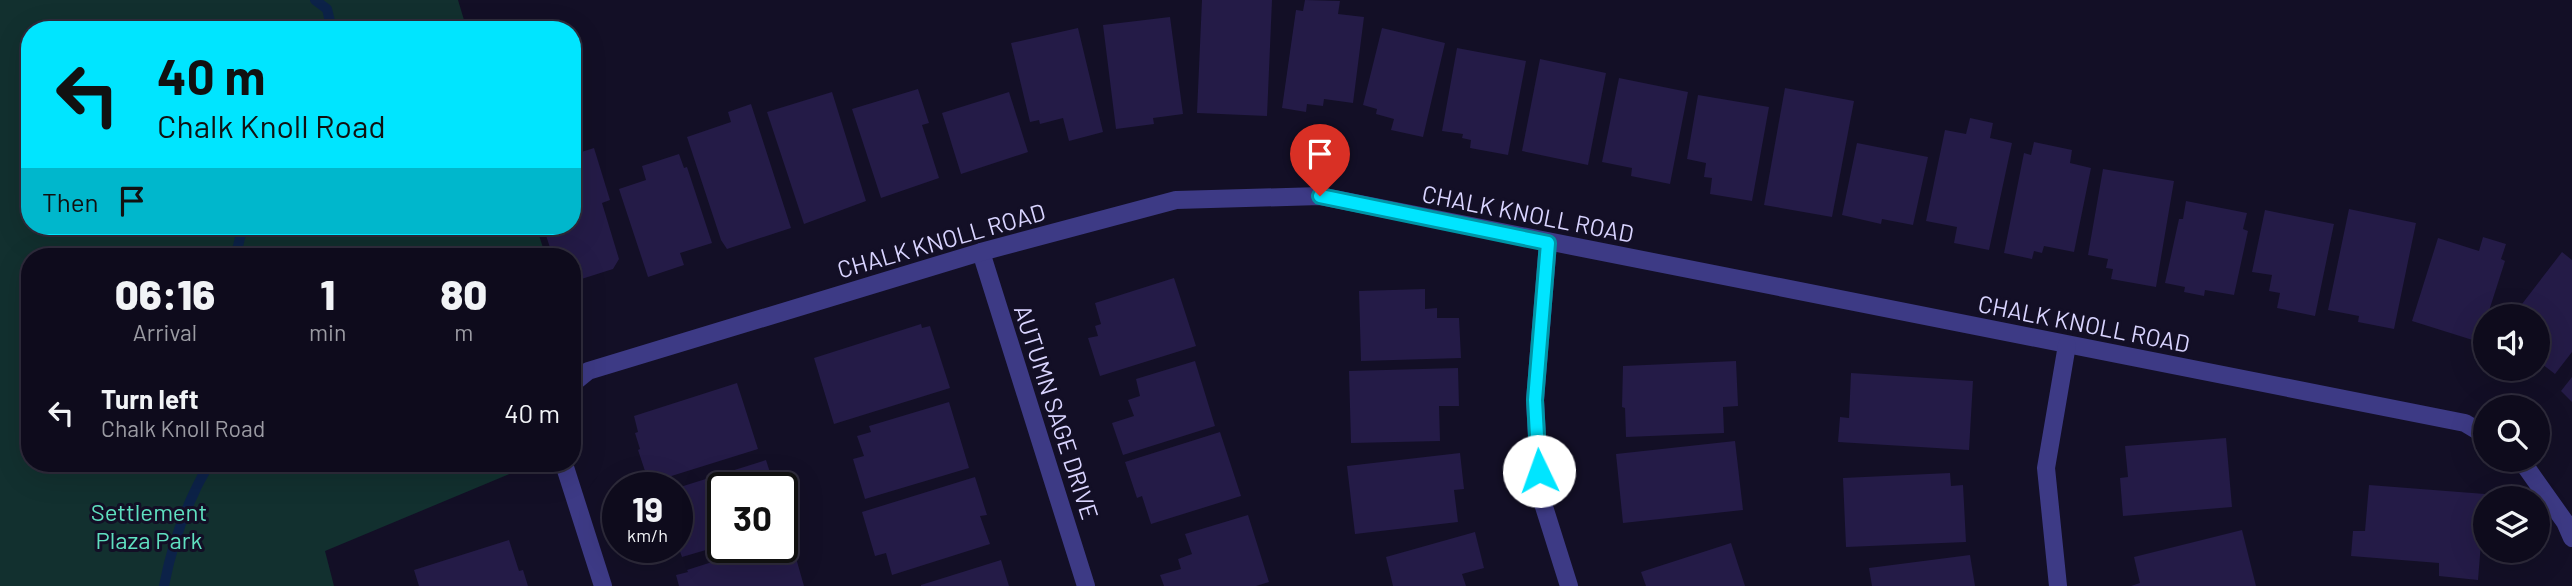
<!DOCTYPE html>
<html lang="en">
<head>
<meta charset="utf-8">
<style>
	body { margin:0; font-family:Barlow,sans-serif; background:#171425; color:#f1f3f6; height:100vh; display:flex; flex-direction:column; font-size:26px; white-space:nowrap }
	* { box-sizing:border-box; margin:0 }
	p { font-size:23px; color:#9b9ba3 }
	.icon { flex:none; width:38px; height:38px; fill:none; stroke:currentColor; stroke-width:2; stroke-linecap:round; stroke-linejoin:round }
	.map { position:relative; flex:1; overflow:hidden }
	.drawer { position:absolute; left:21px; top:248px; width:560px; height:224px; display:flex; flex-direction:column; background:#0e0b1c; border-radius:28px; box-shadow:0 7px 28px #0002,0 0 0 2px #2e2b3b }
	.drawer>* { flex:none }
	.hud { position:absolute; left:21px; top:21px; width:560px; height:214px; border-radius:28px; box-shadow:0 7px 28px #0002,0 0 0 2px #2e2b3b; background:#00e5ff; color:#111; overflow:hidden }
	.controls { position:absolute; left:2473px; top:304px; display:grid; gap:14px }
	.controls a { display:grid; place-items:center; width:77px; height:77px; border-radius:50%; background:#0e0b1c; box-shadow:0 7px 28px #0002,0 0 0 2px #2e2b3b; font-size:35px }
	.speed { position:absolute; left:602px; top:472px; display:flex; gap:14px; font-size:35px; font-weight:700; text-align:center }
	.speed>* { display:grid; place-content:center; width:91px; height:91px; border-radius:50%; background:#0e0b1c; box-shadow:0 7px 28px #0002,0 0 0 2px #2e2b3b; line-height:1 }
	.speed small { font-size:18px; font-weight:400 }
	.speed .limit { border:4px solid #111; border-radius:10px; background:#fff; color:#111 }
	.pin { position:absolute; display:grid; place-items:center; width:60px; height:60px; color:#fff; margin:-72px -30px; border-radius:50% 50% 50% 0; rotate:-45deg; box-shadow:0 0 7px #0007 }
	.pin .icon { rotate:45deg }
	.me { position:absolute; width:77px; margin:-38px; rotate:357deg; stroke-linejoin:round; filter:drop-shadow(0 0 5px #0008) }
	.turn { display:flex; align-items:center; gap:24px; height:147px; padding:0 21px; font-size:32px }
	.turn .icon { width:91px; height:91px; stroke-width:2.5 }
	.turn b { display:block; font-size:49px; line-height:60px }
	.then { display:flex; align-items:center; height:66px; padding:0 21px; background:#0003; gap:14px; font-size:26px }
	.eta { display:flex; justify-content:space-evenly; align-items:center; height:119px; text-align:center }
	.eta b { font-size:42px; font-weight:800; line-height:49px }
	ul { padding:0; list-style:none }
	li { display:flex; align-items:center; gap:21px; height:91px; padding:0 21px }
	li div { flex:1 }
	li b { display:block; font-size:26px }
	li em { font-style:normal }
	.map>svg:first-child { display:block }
	.green { fill:#12302f }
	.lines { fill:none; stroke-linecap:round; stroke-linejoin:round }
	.stream { stroke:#0c2248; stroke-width:10 }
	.building { fill:#241b47 }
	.minor { stroke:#3d3a85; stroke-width:18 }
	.route-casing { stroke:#0095a6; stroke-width:18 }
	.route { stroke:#00e5ff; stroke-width:12 }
	.labels { text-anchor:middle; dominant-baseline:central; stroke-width:6; stroke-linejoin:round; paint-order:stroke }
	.street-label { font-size:24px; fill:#d9d4ff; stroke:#130f26 }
	.park-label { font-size:24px; fill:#5fe0c0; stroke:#130f26 }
</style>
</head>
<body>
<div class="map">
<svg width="2572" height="586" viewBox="0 0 2572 586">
	<rect width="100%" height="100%" fill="#130f26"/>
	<path class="green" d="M0 0H458L467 30H30V226H536L546 257H30V464H511L519 470 325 551 334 586H0Z"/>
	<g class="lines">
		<g class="stream">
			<path d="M315 0 327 9 332 30"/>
			<path d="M237 257V250L243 226"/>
			<path d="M164 586C172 544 188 500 209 464"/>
		</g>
	</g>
	<g class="building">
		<path d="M1202 0H1272L1267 116 1197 113Z"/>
		<path d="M1305 0 1340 1 1338 14 1364 17 1353 103 1324 99 1323 106 1307 104 1306 112 1282 108 1296 10 1303 11Z"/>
		<path d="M1170 17 1183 114 1153 118 1154 124 1116 129 1103 25Z"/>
		<path d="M1078 28 1103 132 1069 141 1063 118 1040 124 1039 120 1030 122 1011 43Z"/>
		<path d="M1382 28 1445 43 1423 137 1391 130 1394 119 1376 114 1377 109 1363 105Z"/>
		<path d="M1457 48 1526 61 1508 155 1470 148 1471 140 1462 138 1463 134 1442 131Z"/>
		<path d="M1540 59 1606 73 1588 165 1522 151Z"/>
		<path d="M1619 78 1688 92 1670 184 1631 176 1632 168 1602 162Z"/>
		<path d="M1785 88 1854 101 1832 217 1764 205Z"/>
		<path d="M918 89 929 123 922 125 939 178 881 198 852 109Z"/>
		<path d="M832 92 866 201 804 224 767 112Z"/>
		<path d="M1009 92 1028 152 961 174 942 113Z"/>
		<path d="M1698 95 1769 107 1752 201 1710 194 1712 178 1704 177 1706 163 1687 159Z"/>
		<path d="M751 104 791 228 727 249 721 240 687 137 731 122 728 112Z"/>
		<path d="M1970 118 1993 123 1990 138 2012 143 1989 250 1954 243 1957 227 1926 221 1945 130 1966 134Z"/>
		<path d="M2034 142 2072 150 2070 163 2091 168 2074 252 2044 246 2042 253 2034 251 2032 259 2004 253 2024 153 2031 155Z"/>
		<path d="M1857 143 1928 157 1913 225 1882 219 1881 224 1842 215Z"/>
		<path d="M594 148 610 200 602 203 619 259 613 269 572 282V257H553L543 226H572V155Z"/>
		<path d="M679 154 684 168 687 167 712 243 680 253 684 265 648 277 619 189 646 180 642 166Z"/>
		<path d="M2103 169 2174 181 2156 287 2111 279 2113 269 2106 268 2108 259 2088 255Z"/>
		<path d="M2186 201 2247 213 2243 229 2248 231 2234 295 2205 290 2204 296 2184 292 2185 287 2165 283 2179 219H2183Z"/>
		<path d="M2349 209 2416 223 2394 329 2358 322 2359 316 2328 310Z"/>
		<path d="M2265 210 2334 224 2315 316 2277 308 2280 293 2269 291 2272 275 2252 272Z"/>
		<path d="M2483 237 2506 244 2501 259 2505 261 2487 317H2485L2479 342 2412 321 2438 238 2479 251Z"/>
		<path d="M2562 252 2572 260V352L2555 374 2538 361V317H2512Z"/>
		<path d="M1174 278 1196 346 1100 376 1088 338 1098 336 1095 326 1101 324 1095 303Z"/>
		<path d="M1425 289V309L1437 308V318H1459L1461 358 1361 361 1359 291Z"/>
		<path d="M921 324 922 328 930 326 950 388 834 424 814 358Z"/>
		<path d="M1195 361 1215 426 1123 455 1112 423 1134 416 1128 400 1140 396 1136 379Z"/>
		<path d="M1736 361 1738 406 1723 407 1724 433 1626 437 1625 408 1622 407 1623 366Z"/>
		<path d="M1458 368 1459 406H1439L1440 441 1351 443 1349 371Z"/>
		<path d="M1851 373 1973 381 1969 450 1838 442 1840 417 1849 418Z"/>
		<path d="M2572 377V402L2561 391Z"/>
		<path d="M737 383 758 449 649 483 638 450 640 449 635 433 638 432 634 416Z"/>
		<path d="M949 402 969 468 865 499 853 459 864 456 857 436 871 432 869 426Z"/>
		<path d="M1220 432 1241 496 1151 524 1142 496 1137 498 1125 462Z"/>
		<path d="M2226 438 2232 507 2123 516 2120 478 2128 477 2125 446Z"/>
		<path d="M1735 441 1743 510 1623 523 1616 454Z"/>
		<path d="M1460 453 1464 489 1454 490 1458 522 1355 534 1347 466Z"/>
		<path d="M766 460 775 488H723V545L682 557 677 543V488Z"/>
		<path d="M1950 473 1951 486 1963 485 1966 542 1846 547 1843 478Z"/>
		<path d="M975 477 987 515 980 516 990 544 892 575 886 553 875 556 862 512Z"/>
		<path d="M2369 485 2485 494 2478 580 2439 576V563L2351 556 2353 531H2365Z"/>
		<path d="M1248 515 1269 582 1256 586H1164L1160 575 1181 569 1178 559 1192 554 1185 534Z"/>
		<path d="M2242 530 2256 586H2131L2140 583 2134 557Z"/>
		<path d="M1475 532 1484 568 1462 574 1466 586H1393L1386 557Z"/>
		<path d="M790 537 804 586H679L676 575 688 572 687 570 756 548H782V540Z"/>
		<path d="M509 540 519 571 523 570 528 586H419L414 570Z"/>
		<path d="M1731 543 1745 586H1646L1641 572Z"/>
		<path d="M1970 555 1975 586H1872L1869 568Z"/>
		<path d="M1001 560 1009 586H921V585Z"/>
	</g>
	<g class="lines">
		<g class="minor">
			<path d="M1548 243 1535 400 1540 494 1569 586"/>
			<path d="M981 252 1086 586"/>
			<path d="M572 384 588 371 981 252 1176 200 1320 196 2465 423 2485 435"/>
			<path d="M2521 460 2565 522 2572 538"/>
			<path d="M564 464 603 586"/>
			<path d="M2058 586 2046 468 2067 345"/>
		</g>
	</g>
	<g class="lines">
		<defs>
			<path id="route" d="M1320 196 1548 243 1535 400 1539 471"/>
		</defs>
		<use href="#route" class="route-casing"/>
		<use href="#route" class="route"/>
	</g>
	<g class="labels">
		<g class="street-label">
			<text transform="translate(1528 213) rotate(11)">CHALK KNOLL ROAD</text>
			<text transform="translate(941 240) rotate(-16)">CHALK KNOLL ROAD</text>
			<text transform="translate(2084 323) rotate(11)">CHALK KNOLL ROAD</text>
			<text transform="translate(1057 412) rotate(72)">AUTUMN SAGE DRIVE</text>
		</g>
		<g class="park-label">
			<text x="149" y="511">Settlement<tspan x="149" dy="28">Plaza Park</tspan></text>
		</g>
	</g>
</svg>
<div class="controls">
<a><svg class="icon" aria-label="sound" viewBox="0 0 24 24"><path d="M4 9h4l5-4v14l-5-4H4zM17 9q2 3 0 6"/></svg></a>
<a><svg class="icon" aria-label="search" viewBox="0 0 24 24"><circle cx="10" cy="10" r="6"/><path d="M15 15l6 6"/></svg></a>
<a><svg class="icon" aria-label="layers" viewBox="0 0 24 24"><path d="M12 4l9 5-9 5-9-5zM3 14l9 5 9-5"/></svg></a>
</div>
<div class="speed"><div>19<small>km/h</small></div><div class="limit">30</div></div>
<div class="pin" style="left:1320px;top:196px;background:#d93025"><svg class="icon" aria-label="arrive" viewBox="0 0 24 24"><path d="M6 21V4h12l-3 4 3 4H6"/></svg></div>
<svg class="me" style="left:1539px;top:471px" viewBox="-20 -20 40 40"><circle r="19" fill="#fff"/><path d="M0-13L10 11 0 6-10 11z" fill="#00e5ff"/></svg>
<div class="hud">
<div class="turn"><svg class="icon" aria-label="left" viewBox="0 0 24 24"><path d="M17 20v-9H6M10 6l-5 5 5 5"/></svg><div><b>40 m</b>Chalk Knoll Road</div></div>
<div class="then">Then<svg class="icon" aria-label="arrive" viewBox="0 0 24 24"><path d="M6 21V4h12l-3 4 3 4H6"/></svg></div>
</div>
<section class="drawer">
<div class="eta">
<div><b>06:16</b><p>Arrival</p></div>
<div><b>1</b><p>min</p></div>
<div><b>80</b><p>m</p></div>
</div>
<ul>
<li><svg class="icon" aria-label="left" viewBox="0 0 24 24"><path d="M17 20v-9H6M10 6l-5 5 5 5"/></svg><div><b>Turn left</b><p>Chalk Knoll Road</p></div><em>40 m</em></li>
</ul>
</section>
</div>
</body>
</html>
